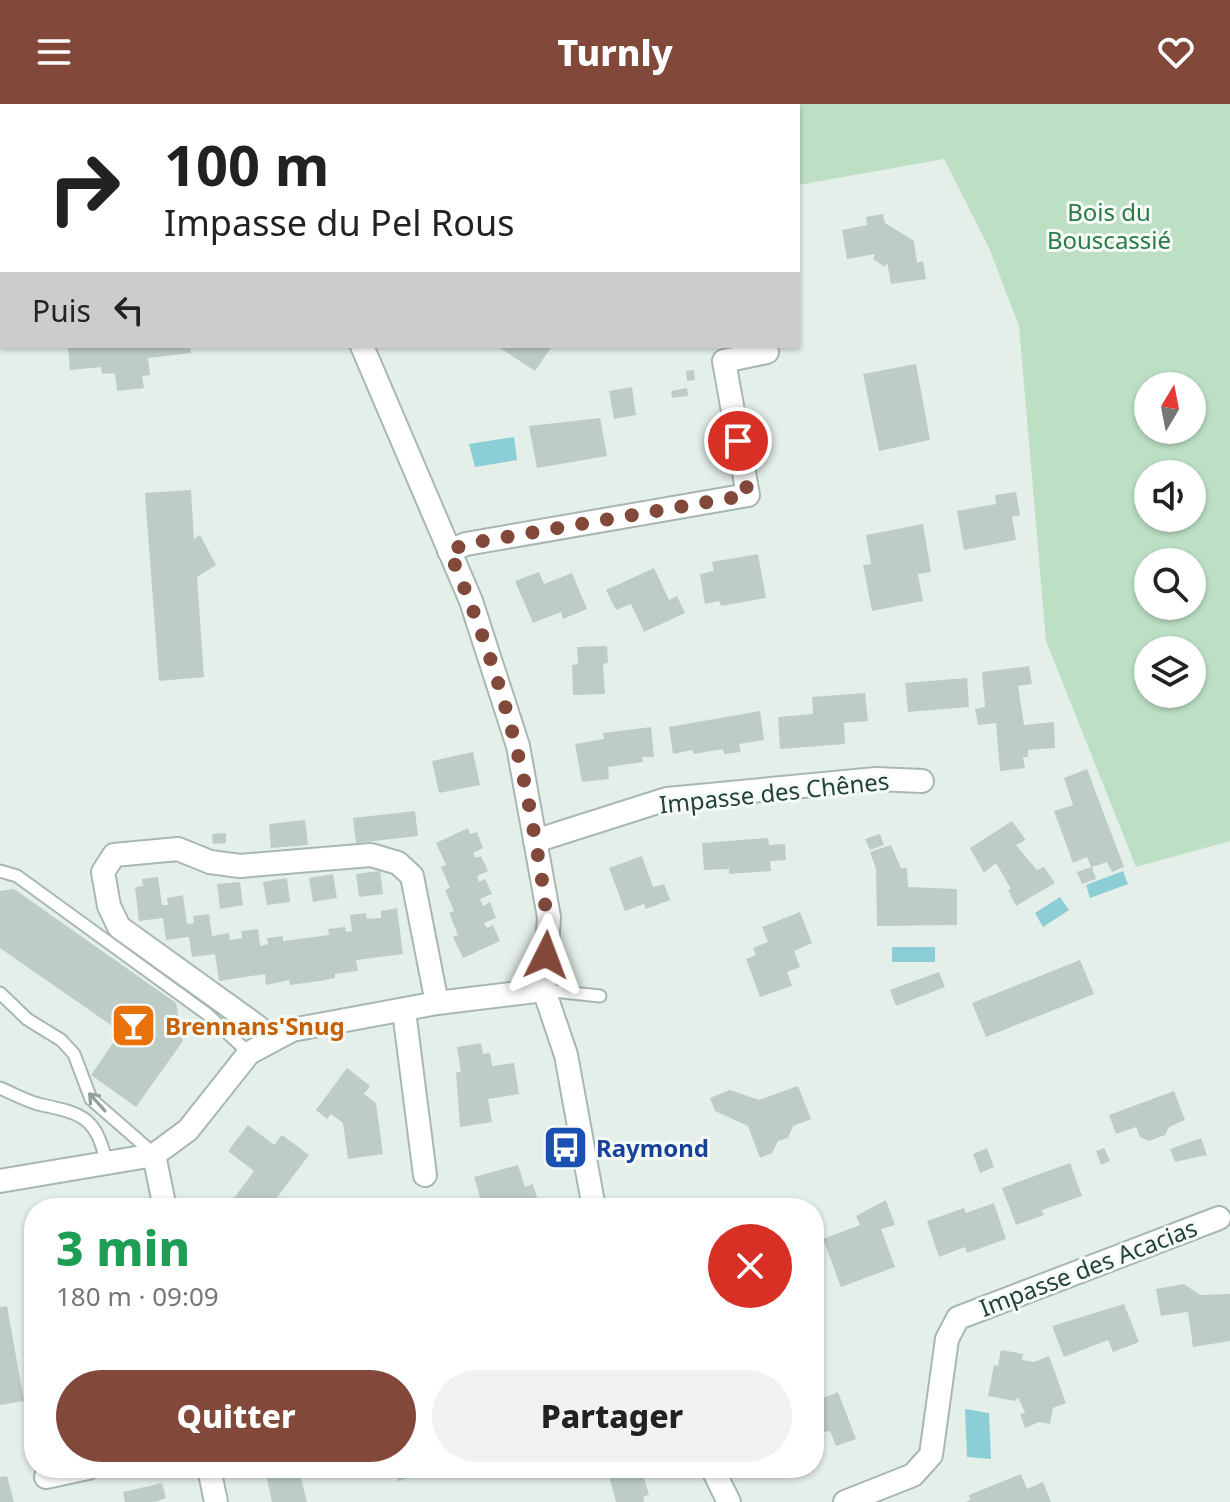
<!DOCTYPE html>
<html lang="fr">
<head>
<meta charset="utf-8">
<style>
	body { margin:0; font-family:"Noto Sans",sans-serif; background:#f2f2f2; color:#222; height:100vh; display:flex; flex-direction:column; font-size:30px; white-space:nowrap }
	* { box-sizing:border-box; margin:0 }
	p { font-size:26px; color:#767676 }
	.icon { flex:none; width:44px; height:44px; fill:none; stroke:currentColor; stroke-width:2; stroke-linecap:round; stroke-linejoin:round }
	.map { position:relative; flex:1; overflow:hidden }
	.drawer { position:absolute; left:24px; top:1094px; width:800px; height:280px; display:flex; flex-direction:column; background:#fff; border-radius:32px; box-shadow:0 2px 6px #0004 }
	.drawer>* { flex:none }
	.guide { position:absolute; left:0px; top:0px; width:800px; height:244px; box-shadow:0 2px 6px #0004; background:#fff; color:#222; overflow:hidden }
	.needle { width:52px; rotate:10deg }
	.tools { position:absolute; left:1134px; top:268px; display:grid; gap:16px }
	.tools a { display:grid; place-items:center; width:72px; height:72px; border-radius:50%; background:#fff; box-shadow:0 2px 6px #0004; font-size:40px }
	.pin { position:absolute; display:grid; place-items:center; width:68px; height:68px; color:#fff; margin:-34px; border:4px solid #fff; border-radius:50%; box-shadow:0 2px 8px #0007 }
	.me { position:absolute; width:88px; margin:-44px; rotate:3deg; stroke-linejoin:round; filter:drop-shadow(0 0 6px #0008) }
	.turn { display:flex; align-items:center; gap:28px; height:168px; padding:0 32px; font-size:36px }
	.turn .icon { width:104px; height:104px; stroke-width:2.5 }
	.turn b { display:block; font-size:56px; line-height:68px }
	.then { display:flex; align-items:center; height:76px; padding:0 32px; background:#0003; gap:16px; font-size:30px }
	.round { display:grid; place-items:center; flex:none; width:84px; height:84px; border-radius:42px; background:#f2f2f2 }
	.head { display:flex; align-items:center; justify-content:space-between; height:136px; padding:0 32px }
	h1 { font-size:48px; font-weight:800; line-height:60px; color:#1e9e55 }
	.action { display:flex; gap:16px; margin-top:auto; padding:16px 32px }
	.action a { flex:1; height:92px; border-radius:48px; background:#82493b; color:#fff; font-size:32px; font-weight:800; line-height:92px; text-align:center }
	.action a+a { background:#f2f2f2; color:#222 }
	header { display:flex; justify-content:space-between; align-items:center; height:104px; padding:0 32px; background:#82493b; color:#fff; font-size:36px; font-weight:800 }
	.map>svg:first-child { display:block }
	.green { fill:#bde0c5; fill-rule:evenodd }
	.water { fill:#8bced6 }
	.building { fill:#bdcdc5 }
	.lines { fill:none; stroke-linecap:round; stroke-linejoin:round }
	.service-casing { stroke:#a7b8b1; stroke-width:15 }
	.minor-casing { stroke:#a7b8b1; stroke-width:26 }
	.service { stroke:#fff; stroke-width:11 }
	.minor { stroke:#fff; stroke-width:22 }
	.oneway { stroke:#90a09c }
	.route { stroke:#82493b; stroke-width:14; stroke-dasharray:0 25.2 }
	.labels { text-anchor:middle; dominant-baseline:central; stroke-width:6; stroke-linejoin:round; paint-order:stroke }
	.park-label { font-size:24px; fill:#2a7b46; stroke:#f6fbf8 }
	.street-label { font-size:24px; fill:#224238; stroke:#f6fbf8 }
	.food-label { font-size:24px; font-weight:bold; fill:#c56008; stroke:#f6fbf8; text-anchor:start }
	.transit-label { font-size:24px; font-weight:bold; fill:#164399; stroke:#f6fbf8; text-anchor:start }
</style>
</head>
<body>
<header><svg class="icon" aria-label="menu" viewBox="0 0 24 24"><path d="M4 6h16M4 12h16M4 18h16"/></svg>Turnly<svg class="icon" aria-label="heart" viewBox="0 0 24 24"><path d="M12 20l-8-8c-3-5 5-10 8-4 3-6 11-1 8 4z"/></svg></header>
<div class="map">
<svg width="1230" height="1398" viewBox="0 0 1230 1398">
	<rect width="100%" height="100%" fill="#e5efea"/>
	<path class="green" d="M300 0H1230V737L1136 763 1046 537 1019 222 989 144 944 55 798 81V2ZM1148 282H1192V326H1148ZM1148 370H1192V414H1148ZM1148 458H1192V502H1148ZM1148 546H1192V590H1148Z"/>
	<g class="water">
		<path d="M514 333 517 356 475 363 469 340Z"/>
		<path d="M1123 767 1128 780 1090 794 1086 781Z"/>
		<path d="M1060 793 1069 806 1043 823 1035 809Z"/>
		<rect x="892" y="843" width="43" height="15"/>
		<path d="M965 1305 989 1309 991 1355 967 1353Z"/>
	</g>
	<g class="building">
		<path d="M883 110 885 119 914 137 917 159 923 157 926 175 891 180 887 158 885 163 873 155 875 150 847 155 842 126 867 121 866 113Z"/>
		<path d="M68 242H190L191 249 148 254 150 271 142 272 144 284 117 287 115 269 102 270 101 263 70 266Z"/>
		<path d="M497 242H552L535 267Z"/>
		<path d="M916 260 930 336 879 347 863 270Z"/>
		<path d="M694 266 695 276 687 277 686 267Z"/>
		<path d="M632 283 636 311 614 315 609 287Z"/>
		<path d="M687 284 688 292 672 294 671 287Z"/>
		<path d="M600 314 607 352 537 364 529 322Z"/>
		<path d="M191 386 194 435 200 431 216 461 197 473 204 573 159 577 145 389Z"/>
		<path d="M1016 388 1020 411 1012 413 1016 436 964 446 957 407 996 400 995 391Z"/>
		<path d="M923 420 931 468 918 470 923 497 872 507 863 461 871 460 866 431Z"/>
		<path d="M758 450 766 494 721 502 719 497 705 500 700 470 714 467 712 458Z"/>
		<path d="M654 464 669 496 677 492 685 509 644 528 631 500 616 506 606 486Z"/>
		<path d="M539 468 544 480 572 469 587 505 563 515 561 508 533 519 515 477Z"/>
		<path d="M607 542 608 559 603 560 605 590 573 591 572 561 578 560 577 543Z"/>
		<path d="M1029 562 1032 580 1018 582 1024 621 1054 618 1055 644 1028 646V653H1023L1025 664 1000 667 996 619 978 621 975 605 985 603 982 568Z"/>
		<path d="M967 574 969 603 908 608 905 579Z"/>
		<path d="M865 589 868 617 844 619 845 640 780 645 778 613 813 610 812 593Z"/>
		<path d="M760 607 764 636 739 640 741 648 724 650 723 645 694 650 692 646 673 650 669 623Z"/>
		<path d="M651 623 654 653H642L643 658 608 663 609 675 582 678 575 640 604 635 603 629Z"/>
		<path d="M473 648 480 681 439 689 432 657Z"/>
		<path d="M1087 665 1124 763 1112 768 1107 758 1092 763 1096 775 1082 780 1077 768 1091 763 1087 753 1073 759 1054 707 1073 701 1064 674Z"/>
		<path d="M415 707 418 732 356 739 353 714Z"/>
		<path d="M305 716 308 741 271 744 269 720Z"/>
		<path d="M1012 717 1026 736 1016 741 1037 766 1044 763 1055 779 1016 802 1008 786 1011 785 996 759 984 769 970 744Z"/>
		<path d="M468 724 470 730 477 728 483 744 473 749 476 754 481 752 488 767 477 772 479 778 485 775 492 790 480 795 483 802 490 798 496 814 484 819 487 824 493 821 500 837 463 854 453 833 458 831 449 809 454 807 445 786 450 784 441 763 446 761 436 739Z"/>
		<path d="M226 729V739L213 740 212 730Z"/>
		<path d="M880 730 884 741 870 746 865 735Z"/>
		<path d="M768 734 769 741 785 740 786 756 770 757 771 767 729 770V765L704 766 702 739Z"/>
		<path d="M891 741 901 764H907L908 783 957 785V821L877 822 876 765 870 748Z"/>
		<path d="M642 752 653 783 664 780 670 796 646 805 644 800 625 807 609 764Z"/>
		<path d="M380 767 383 790 359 793 356 770Z"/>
		<path d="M333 770 337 794 313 798 309 774Z"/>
		<path d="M158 773 162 801H168L167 794 183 791 187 820 194 819 193 812 209 810 212 832 229 829 230 836 242 834 241 827 258 825 260 842 268 840 267 834 283 832V837L329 831 328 825 345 823 346 828 352 827 350 811 366 809 367 815 381 814V807L397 804 403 850 356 856 358 867 335 870V874L320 877 290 881 289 876 266 881 265 870 219 877 215 850 192 853 189 833 166 836 163 814 139 817 135 783 143 782 142 775Z"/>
		<path d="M287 774 290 798 267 801 263 778Z"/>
		<path d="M240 778 243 801 220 805 217 780Z"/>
		<path d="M14 785 176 899 183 937 136 1003 91 971 118 932V926L0 844V787Z"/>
		<path d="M800 808 812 839 794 847 800 863 787 868 792 882 760 893 746 855 756 851 753 844 768 838 762 823Z"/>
		<path d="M1080 856 1094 890 986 933 972 899Z"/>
		<path d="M939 868 945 883 896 902 890 886Z"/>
		<path d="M481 939 483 950 490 949 492 962 514 959 519 990 488 995 492 1018 460 1023 456 968H461L457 943Z"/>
		<path d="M347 964 370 982 364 990 376 999 383 1050 348 1055 343 1019 331 1010 327 1015 316 1006Z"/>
		<path d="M798 982 811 1015 793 1022 788 1034 778 1037 772 1049 760 1054 748 1022 715 1007 710 994 730 986 759 996Z"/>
		<path d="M1174 987 1185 1016 1169 1023 1165 1031 1149 1037 1140 1033 1136 1023 1116 1030 1109 1011Z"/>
		<path d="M248 1021 274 1041 282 1031 309 1051 269 1104H248L234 1094 254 1067 228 1047Z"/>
		<path d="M1201 1034 1207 1051 1175 1058 1170 1045Z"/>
		<path d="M987 1044 994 1063 980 1069 973 1050Z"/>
		<path d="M1104 1044 1110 1057 1101 1061 1096 1047Z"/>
		<path d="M1070 1059 1082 1092 1042 1106 1044 1111 1016 1121 1002 1084Z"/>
		<path d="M518 1061 525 1083 533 1080 540 1104H483L474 1073Z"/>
		<path d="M886 1096 895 1121 881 1125 895 1163 841 1183 823 1135 860 1121 856 1112Z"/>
		<path d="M994 1099 1006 1135 967 1149 965 1143 939 1153 927 1117 964 1104 966 1109Z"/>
		<path d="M1184 1180 1200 1191 1230 1190V1237L1193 1243 1188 1208 1161 1212 1156 1185Z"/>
		<path d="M1124 1200 1139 1238 1113 1248 1108 1236 1064 1253 1052 1222Z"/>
		<path d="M7 1202 24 1297 0 1301V1203Z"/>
		<path d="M1001 1246 1023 1250 1022 1256 1034 1258 1049 1252 1066 1299 1053 1304 1050 1320 1039 1318 1025 1324 1020 1310 1025 1309 1018 1293 1015 1297 988 1292 994 1261 998 1262Z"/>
		<path d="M838 1288 856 1335 836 1342 830 1327 814 1330V1298Z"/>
		<path d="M272 1364H312L300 1370 307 1398H272L265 1366Z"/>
		<path d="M394 1364H417L420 1371 398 1377Z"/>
		<path d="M607 1364H641L649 1391 643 1393 644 1398H616Z"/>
		<path d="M1021 1370 1027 1385 1043 1378 1051 1398H965L970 1396 969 1391Z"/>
		<path d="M7 1372 14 1398H0V1373Z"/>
		<path d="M162 1379 166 1394 155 1398H125L123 1388Z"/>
	</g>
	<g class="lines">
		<defs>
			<g id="service">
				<path d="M0 767 17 772 207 910 249 949"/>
				<path d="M544 886 600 892"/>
				<path d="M0 889 27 915 61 936 74 950 91 995 154 1050"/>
				<path d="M0 984C14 990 28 998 42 1001 86 1010 96 1015 107 1060"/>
			</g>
			<g id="minor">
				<path d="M262 0 263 2"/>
				<path d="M362 242 471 497 518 642 549 813 544 886 566 951 594 1104"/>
				<path d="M449 447 466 440 748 391 724 257 767 248"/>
				<path d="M535 737 667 695 876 675 922 677"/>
				<path d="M404 907 425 1071"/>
				<path d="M268 936 258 923 119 823 109 802 103 768 114 751 178 745 210 758 240 762 371 751 398 759 412 772 437 899"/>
				<path d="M154 1051 165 1104"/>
				<path d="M0 1077 154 1051 188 1026 249 949 292 926 437 899 544 886"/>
				<path d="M209 1364 216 1398"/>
				<path d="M712 1364 729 1398"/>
				<path d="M46 1373 88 1364"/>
				<path d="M845 1398 913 1371 931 1351 947 1235 958 1214 1219 1114"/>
			</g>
		</defs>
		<use href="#service" class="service-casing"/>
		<use href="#minor" class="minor-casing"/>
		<use href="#service" class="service"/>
		<use href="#minor" class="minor"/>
	</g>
	<defs><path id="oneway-shaft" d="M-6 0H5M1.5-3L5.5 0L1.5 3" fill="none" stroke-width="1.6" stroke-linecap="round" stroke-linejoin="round" transform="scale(2)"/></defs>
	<use class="oneway" href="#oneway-shaft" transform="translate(97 998) rotate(-132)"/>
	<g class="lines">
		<path class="route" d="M546 851C549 810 542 775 535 735 519 635 489 540 449 447L466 440 748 391 738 337"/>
	</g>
	<defs>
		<symbol id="bar-square" viewBox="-11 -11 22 22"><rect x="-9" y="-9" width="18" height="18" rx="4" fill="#e8710a" stroke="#f6fbf8"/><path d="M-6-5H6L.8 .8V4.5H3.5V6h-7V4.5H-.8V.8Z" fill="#fff"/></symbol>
		<symbol id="bus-square" viewBox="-11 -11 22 22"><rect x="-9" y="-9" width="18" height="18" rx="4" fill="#1a4fb4" stroke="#f6fbf8"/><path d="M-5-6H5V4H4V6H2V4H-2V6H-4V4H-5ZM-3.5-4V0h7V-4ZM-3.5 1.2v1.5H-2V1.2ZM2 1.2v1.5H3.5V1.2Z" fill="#fff"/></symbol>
	</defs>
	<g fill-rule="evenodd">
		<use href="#bar-square" x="108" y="896" width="51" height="51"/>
		<use href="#bus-square" x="540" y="1018" width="51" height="51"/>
	</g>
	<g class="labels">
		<g class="park-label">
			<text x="1109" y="107">Bois du<tspan x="1109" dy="28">Bouscassié</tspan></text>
		</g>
		<g class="street-label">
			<text transform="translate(774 688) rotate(-6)">Impasse des Chênes</text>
			<text transform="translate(1088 1163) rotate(-21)">Impasse des Acacias</text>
		</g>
		<g class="food-label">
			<text x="165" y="921">Brennans'Snug</text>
		</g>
		<g class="transit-label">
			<text x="596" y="1043">Raymond</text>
		</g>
	</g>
</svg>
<div class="tools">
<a><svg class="needle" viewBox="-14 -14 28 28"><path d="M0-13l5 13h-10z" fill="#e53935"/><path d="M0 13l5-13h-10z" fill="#767676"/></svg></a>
<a><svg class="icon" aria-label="sound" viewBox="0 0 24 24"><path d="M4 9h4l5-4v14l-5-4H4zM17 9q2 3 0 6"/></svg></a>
<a><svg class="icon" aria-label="search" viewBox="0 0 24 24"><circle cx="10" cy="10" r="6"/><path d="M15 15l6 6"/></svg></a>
<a><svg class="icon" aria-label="layers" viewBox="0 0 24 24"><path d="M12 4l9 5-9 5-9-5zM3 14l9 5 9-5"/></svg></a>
</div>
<div class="pin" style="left:738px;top:337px;background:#d93025"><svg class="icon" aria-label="arrive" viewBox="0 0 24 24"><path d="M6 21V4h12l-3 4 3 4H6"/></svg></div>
<svg class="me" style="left:546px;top:851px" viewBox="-20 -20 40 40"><path d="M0-17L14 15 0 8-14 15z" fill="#82493b" stroke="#fff" stroke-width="4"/></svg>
<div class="guide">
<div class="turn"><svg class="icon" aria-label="right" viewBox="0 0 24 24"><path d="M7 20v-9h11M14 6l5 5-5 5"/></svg><div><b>100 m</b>Impasse du Pel Rous</div></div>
<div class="then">Puis<svg class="icon" aria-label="left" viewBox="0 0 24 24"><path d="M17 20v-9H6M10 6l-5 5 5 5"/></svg></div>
</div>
<section class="drawer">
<div class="head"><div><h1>3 min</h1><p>180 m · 09:09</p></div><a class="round" style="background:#d93025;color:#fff"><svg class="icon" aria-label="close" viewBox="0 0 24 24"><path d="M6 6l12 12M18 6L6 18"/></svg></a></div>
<div class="action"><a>Quitter</a><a>Partager</a></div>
</section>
</div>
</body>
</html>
